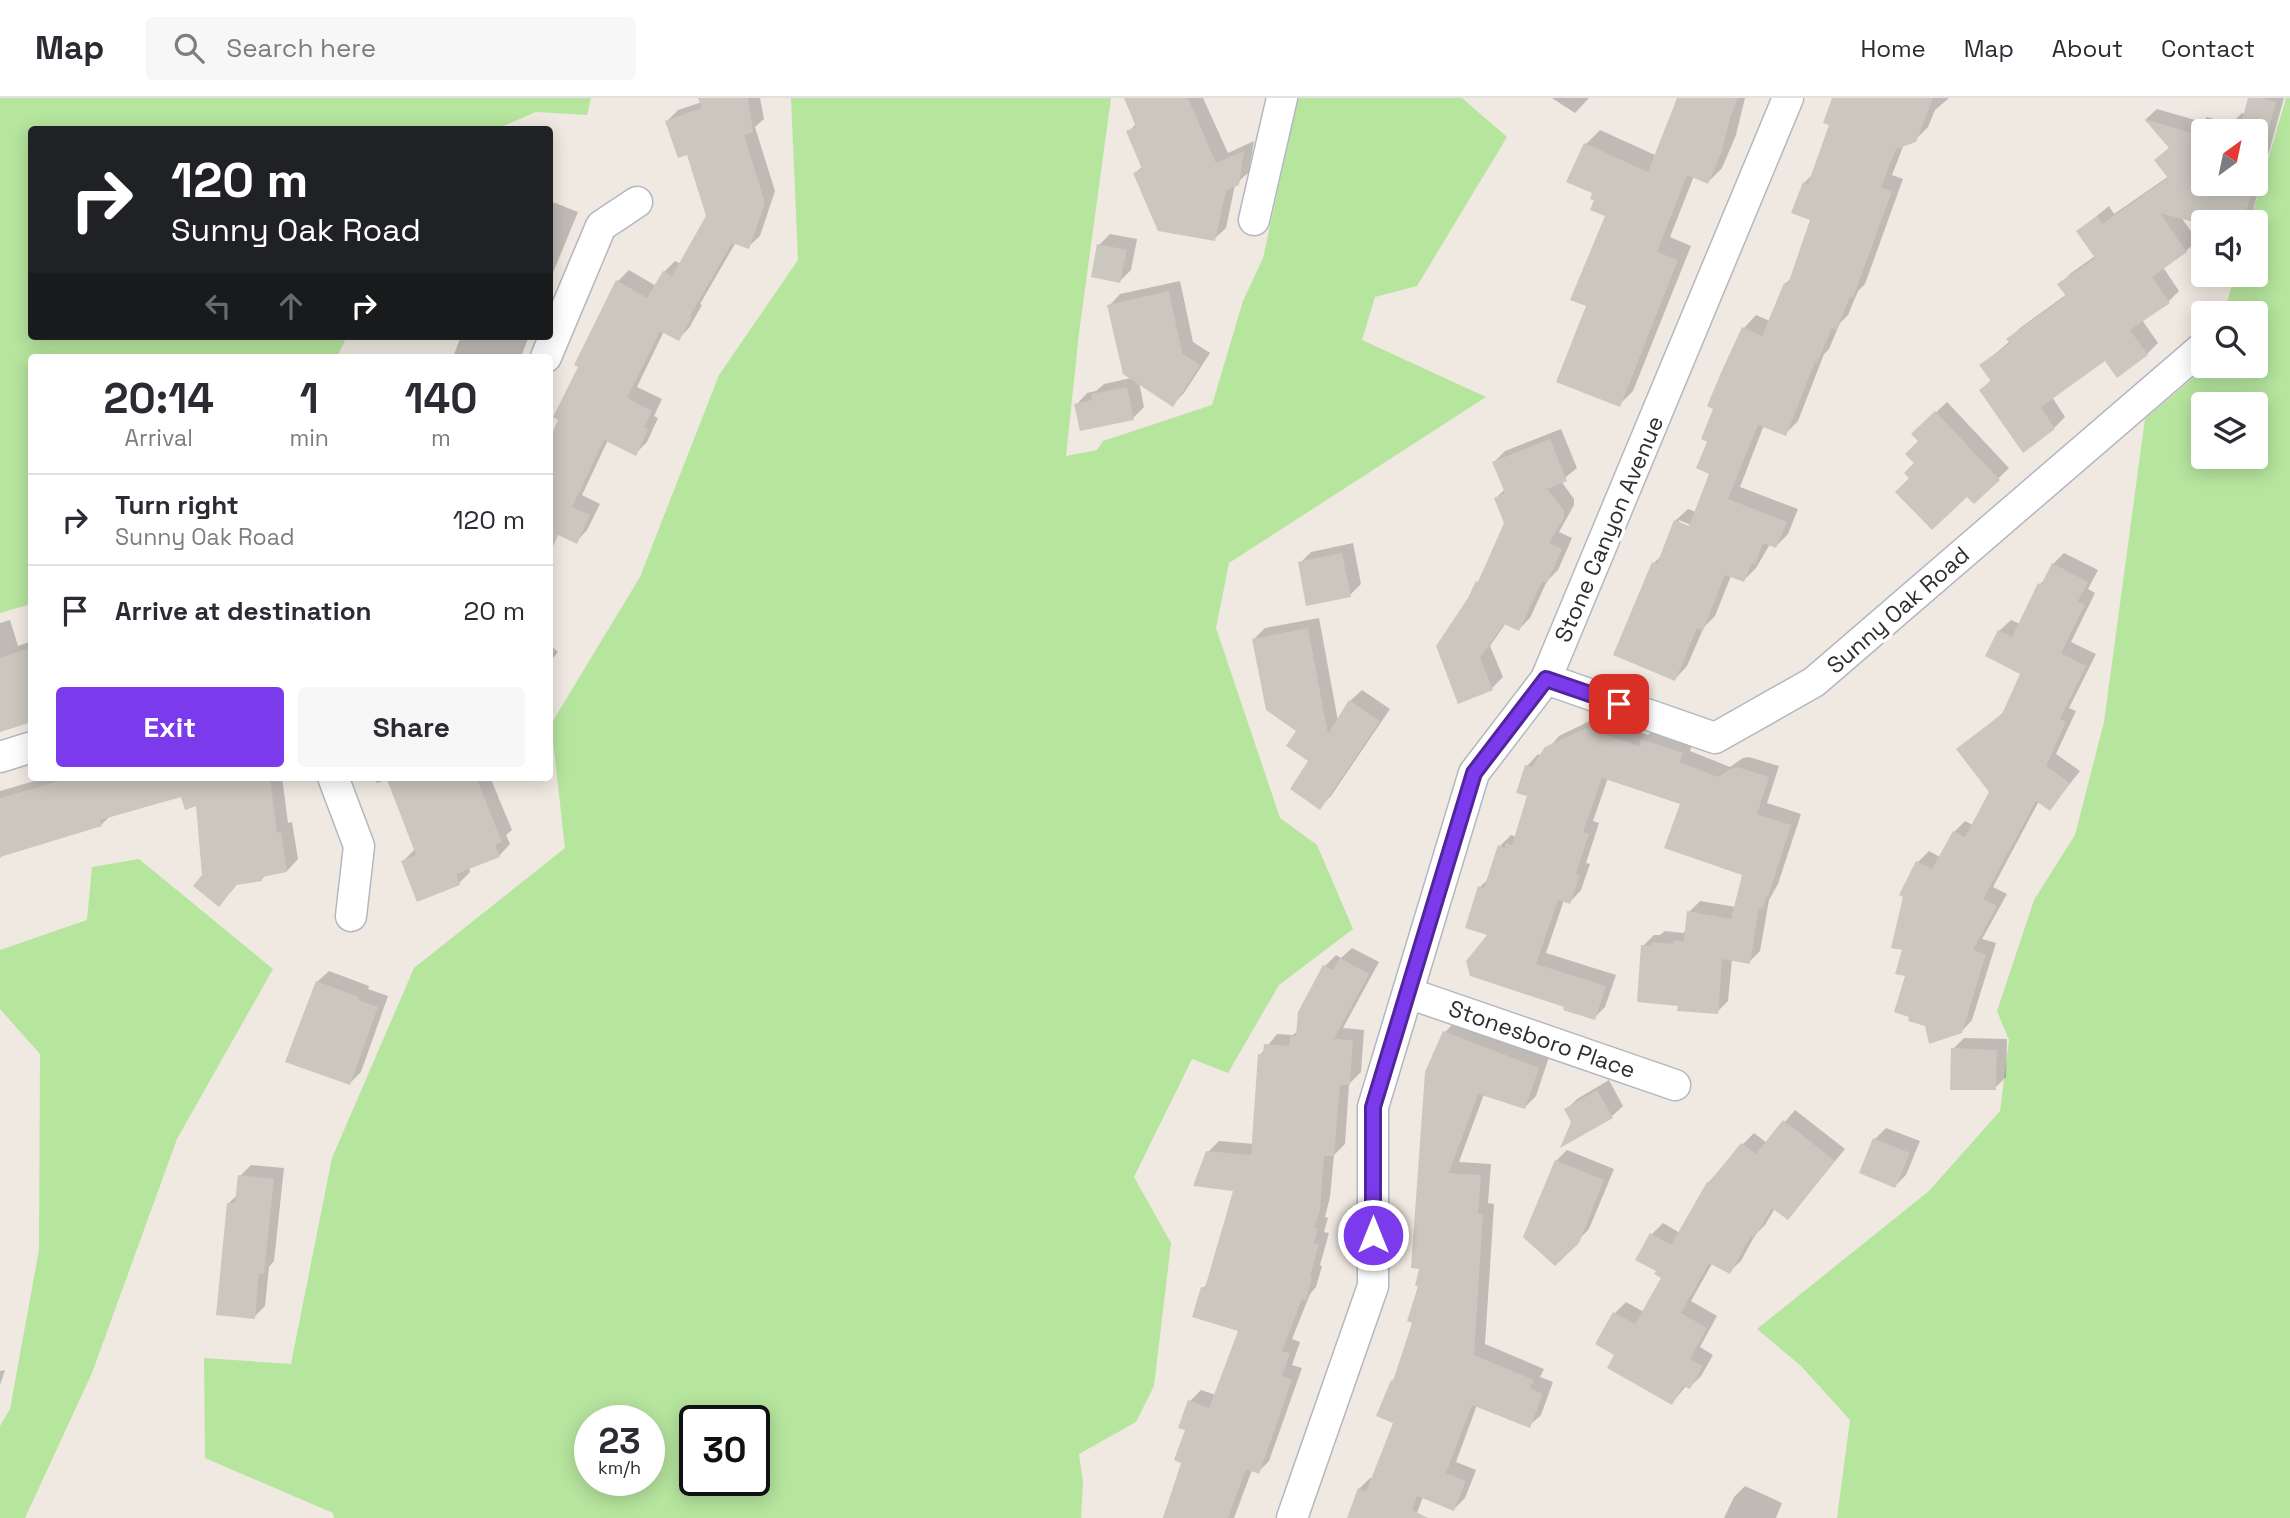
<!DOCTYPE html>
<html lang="en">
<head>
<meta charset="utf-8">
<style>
	body { margin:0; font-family:"Space Grotesk",sans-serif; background:#f7f7f7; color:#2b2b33; height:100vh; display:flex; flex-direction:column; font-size:26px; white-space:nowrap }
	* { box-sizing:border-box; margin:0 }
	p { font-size:23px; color:#7c7c81 }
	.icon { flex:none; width:38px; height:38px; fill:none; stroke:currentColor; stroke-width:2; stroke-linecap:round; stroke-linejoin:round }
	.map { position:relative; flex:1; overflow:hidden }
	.sheet { position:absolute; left:28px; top:256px; width:525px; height:427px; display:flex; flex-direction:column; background:#fff; border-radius:7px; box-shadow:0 4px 18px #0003 }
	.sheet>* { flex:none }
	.guide { position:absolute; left:28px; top:28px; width:525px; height:214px; border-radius:7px; box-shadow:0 4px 18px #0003; background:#202124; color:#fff; overflow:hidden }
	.needle { width:46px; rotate:33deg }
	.controls { position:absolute; left:2191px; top:21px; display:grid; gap:14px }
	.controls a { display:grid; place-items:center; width:77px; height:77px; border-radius:7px; background:#fff; box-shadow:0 4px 18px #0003; font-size:35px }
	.speed { position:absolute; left:574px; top:1307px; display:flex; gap:14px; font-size:35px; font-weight:700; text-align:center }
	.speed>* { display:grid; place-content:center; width:91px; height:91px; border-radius:50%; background:#fff; box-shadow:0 4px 18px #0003; line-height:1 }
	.speed small { font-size:18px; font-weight:400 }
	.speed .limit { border:4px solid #111; border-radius:10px; background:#fff; color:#111 }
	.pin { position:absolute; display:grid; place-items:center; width:60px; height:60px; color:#fff; margin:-30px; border-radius:14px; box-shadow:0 4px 10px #0006 }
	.me { position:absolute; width:77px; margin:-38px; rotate:0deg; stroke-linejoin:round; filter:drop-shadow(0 0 5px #0008) }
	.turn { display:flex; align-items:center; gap:24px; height:147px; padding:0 28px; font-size:32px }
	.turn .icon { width:91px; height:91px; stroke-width:2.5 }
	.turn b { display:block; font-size:49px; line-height:60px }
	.lanes { display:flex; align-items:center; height:66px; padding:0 28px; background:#0003; justify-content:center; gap:35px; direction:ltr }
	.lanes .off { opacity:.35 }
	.eta { display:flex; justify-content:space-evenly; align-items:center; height:119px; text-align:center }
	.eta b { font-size:42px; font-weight:600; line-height:49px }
	.action { display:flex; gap:14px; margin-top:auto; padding:14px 28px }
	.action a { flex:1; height:80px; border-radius:7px; background:#7c3aed; color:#fff; font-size:28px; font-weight:600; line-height:80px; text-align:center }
	.action a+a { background:#f7f7f7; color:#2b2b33 }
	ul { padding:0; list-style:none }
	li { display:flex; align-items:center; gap:21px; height:91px; padding:0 28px; border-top:2px solid #e1e1e2 }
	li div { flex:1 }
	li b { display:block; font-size:26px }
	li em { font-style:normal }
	header { display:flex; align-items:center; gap:42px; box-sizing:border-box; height:98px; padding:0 35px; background:#fff; border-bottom:2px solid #e1e1e2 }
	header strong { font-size:33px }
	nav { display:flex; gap:38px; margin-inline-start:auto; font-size:24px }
	.search { width:490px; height:63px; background:#f7f7f7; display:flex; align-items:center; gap:18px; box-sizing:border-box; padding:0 24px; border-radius:7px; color:#7c7c81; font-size:26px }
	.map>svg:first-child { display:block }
	.green { fill:#b6e59e; fill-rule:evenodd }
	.shadow { fill:#0003; fill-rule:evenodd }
	.building { fill:#cbc7bf }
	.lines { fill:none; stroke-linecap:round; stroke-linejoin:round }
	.street-casing { stroke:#b4b7c1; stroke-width:33 }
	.street { stroke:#fff; stroke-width:30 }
	.route-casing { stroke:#51269a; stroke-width:18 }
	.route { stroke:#7c3aed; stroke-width:12 }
	.labels { text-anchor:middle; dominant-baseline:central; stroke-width:7; stroke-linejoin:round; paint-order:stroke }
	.street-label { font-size:23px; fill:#2e2e2e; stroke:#fff }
</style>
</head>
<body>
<header>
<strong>Map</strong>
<div class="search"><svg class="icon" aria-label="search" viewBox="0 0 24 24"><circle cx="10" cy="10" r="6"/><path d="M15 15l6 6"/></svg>Search here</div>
<nav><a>Home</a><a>Map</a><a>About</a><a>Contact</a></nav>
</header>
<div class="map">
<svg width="2290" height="1420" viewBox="0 0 2290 1420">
	<rect width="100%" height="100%" fill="#efe9e1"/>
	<g class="green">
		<path d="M0 0H591L587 17 536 14 496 31 32 32V238H347L337 259H32L31 506 0 515Z"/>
		<path d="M791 0H1111L1079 235 1066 358 1097 352 1103 343 1212 307 1243 203 1263 160 1298 0H1462L1507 39 1417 188 1375 199 1362 242 1486 299 1229 465 1216 530 1280 720 1317 747 1353 831 1279 887 1228 975 1192 961 1134 1079 1171 1145 1154 1288 1136 1324 1079 1356 1083 1384 1081 1420H334L333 1415 205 1360 204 1260 291 1266 332 1060 414 870 565 750 551 626 640 479 719 277 798 162ZM590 1323H649V1382H590ZM695 1323H754V1382H695Z"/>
		<path d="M2286 0H2290V1420H1837L1850 1322 1801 1268 1757 1231 1929 1093 2000 1013 2009 942 1997 913 2034 802 2075 737 2104 624 2145 321 2207 268H2256V215H2232L2227 204 2235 177H2256V124H2250ZM2203 306H2256V359H2203Z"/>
		<path d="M139 761 273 871 177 1041 92 1275 25 1420H0V1328L10 1311 39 1152 40 956 0 911V852L87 822 92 769Z"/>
	</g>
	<g class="shadow">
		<path d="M700 0H760L764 21 755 29 775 93 760 138 748 149 736 144 700 206 702 207 689 230 678 241 664 233 637 289 662 301 654 318 658 320 647 344 636 355 608 342 582 397 600 406 587 432 576 444 550 431V344L618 183 629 172 656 188 664 174 675 163 681 166 708 119 688 55 667 23 678 12 702 4Z"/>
		<path d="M1127 0H1203L1228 55 1254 43 1249 74 1235 87 1226 130 1214 141 1135 75 1143 68 1128 34 1137 25Z"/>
		<path d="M1552 0H1589L1575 15Z"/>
		<path d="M1679 0H1745L1736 37 1722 70 1708 84 1694 78 1670 139 1691 148 1633 293 1619 307 1588 207 1607 117 1596 101 1594 94 1568 83 1586 46 1600 32 1655 57Z"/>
		<path d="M1834 0H1949L1935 12 1928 29 1915 42 1904 46 1892 77 1903 81 1865 186 1858 193 1848 217 1840 225 1829 251 1824 256 1798 323 1785 336 1764 327 1740 389 1798 411 1788 436 1776 448 1770 446 1756 470 1744 482 1731 478 1715 518 1704 529 1687 568 1675 581 1654 465 1663 456 1675 423 1688 411 1696 414 1711 375 1709 343 1744 230 1756 217 1770 223 1785 186 1792 179 1812 121 1804 85 1814 75 1831 26ZM1679 422 1698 430 1696 433 1679 426Z"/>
		<path d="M2250 0H2284L2250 123 2203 125 2181 119 2197 142 2186 153 2163 169 2179 193 2168 204 2142 222 2158 245 2147 256 2106 260 2052 299 2065 319 2054 330 1981 292 1992 281 1982 267 2010 243 2009 241 2020 230 2067 196 2060 186 2071 175 2095 158 2078 133 2109 108 2114 116 2169 78 2156 62 2170 49 2146 21 2157 11 2202 24 2207 19 2231 26 2242 15 2245 16ZM2203 33H2256V86H2203Z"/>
		<path d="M550 103 578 114 550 182Z"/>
		<path d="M1110 136 1137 141 1131 172 1120 183 1099 147Z"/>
		<path d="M1180 183 1193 244 1210 255 1184 295 1173 306 1139 284 1144 309 1133 320 1076 307 1087 295 1096 293 1104 286 1131 280 1109 208 1120 196Z"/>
		<path d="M461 238H529L521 259H453Z"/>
		<path d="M1947 304 2009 370 1974 404 1967 396 1911 380 1920 343 1913 336Z"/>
		<path d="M1561 331 1577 370 1561 383 1574 401V407L1559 434 1572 440 1558 472 1547 483 1530 520 1519 531 1506 525 1490 548 1503 579 1492 590 1459 603 1470 501 1506 425 1496 400 1505 391 1494 364 1505 353Z"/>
		<path d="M1353 445 1361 486 1350 497 1300 465 1311 454Z"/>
		<path d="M2064 455 2098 472 2088 491 2095 495 2071 544 2096 556 2069 610 2076 613 2056 656 2080 673 2050 711 2039 703 1993 789 2007 796 1982 841 1996 845 1972 922 1961 934 1926 927 1907 877 1905 851 1918 764 1929 753 1940 759 1954 734 1965 723 1973 727 1991 694 1959 651 2005 613 2022 575 1999 533 2011 522 2020 526 2040 486 2047 479 2053 466Z"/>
		<path d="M1319 520 1338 623 1350 603 1362 592 1390 611 1331 698 1320 709 1311 663 1254 541 1265 530Z"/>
		<path d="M10 522 18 548 32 543V623L0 633V525Z"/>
		<path d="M550 547 558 554 550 564Z"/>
		<path d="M1598 619 1648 637 1654 631 1693 644 1690 653 1730 669 1743 660 1749 659 1779 668 1767 705 1801 716 1778 786 1769 802 1760 853 1749 864 1732 861 1728 903 1717 914 1679 906 1643 848 1654 837H1660L1665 833 1683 835 1687 831 1689 814 1700 803 1736 809 1744 776 1682 705 1608 680 1593 723 1599 725 1586 765 1590 766 1581 792 1570 804 1564 802 1546 855 1616 877 1605 909 1594 920 1566 908 1490 836 1480 789 1489 780 1500 748 1511 737 1516 739 1529 697 1527 668 1538 656 1542 658 1559 638Z"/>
		<path d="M48 679H282L288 725 292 724 298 761 287 773 267 776 262 781 238 785 230 795 204 778 198 706 182 697 111 717 101 727 4 756 0 760V693Z"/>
		<path d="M374 679H490L512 732 506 737 510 746 499 758 469 769 470 774 459 785 403 763 415 751 388 681 377 685Z"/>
		<path d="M1352 850 1379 864 1343 930 1364 932 1361 974 1349 986 1345 1046 1334 1057 1330 1099 1325 1119 1328 1120 1324 1134 1329 1135 1320 1167 1322 1168 1316 1189 1310 1196 1292 1241 1300 1244 1292 1267 1302 1270 1269 1363 1258 1374 1252 1372 1234 1420H1163L1183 1364 1190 1303 1201 1292 1216 1297 1240 1232 1203 1190 1209 1184 1235 1092 1208 1054 1219 1043 1254 1046 1260 957 1277 936 1293 937 1298 932 1325 868 1336 857 1341 860Z"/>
		<path d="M329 873 369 888 368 891 388 898 361 974 350 985 317 884Z"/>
		<path d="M1456 923 1549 959 1536 998 1525 1009 1484 996 1459 1064 1491 1066 1488 1105 1494 1106 1485 1246 1544 1271 1540 1279 1553 1284 1541 1317 1529 1328 1477 1307 1456 1364 1476 1372 1465 1400 1454 1411 1423 1399 1415 1420H1349L1359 1391 1370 1380 1373 1381 1395 1324 1392 1283 1396 1279 1414 1224 1422 1169 1427 975 1445 934Z"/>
		<path d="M1964 940 2007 941 2006 979 1995 990 1953 951Z"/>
		<path d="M1609 982 1623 1008 1611 1019 1572 1024 1566 1012 1577 1001Z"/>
		<path d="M1795 1012 1845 1051 1788 1120 1775 1110 1765 1127 1755 1137 1741 1163 1729 1174 1713 1164 1691 1203 1717 1218 1700 1249 1713 1257 1701 1278 1690 1289 1687 1287 1672 1305 1617 1256 1615 1215 1626 1204 1644 1214 1663 1180 1658 1172 1652 1136 1663 1125 1680 1135 1708 1085 1743 1046 1754 1035 1767 1045Z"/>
		<path d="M1886 1030 1920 1043 1906 1077 1895 1088 1875 1041Z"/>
		<path d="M1567 1052 1614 1071 1589 1131 1555 1166 1556 1063Z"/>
		<path d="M251 1067 284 1070 274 1163 269 1169 265 1208 254 1219 229 1105 238 1096 240 1078Z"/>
		<path d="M5 1272 0 1287V1273Z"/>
		<path d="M1745 1388 1782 1405 1776 1420H1724L1734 1399Z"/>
	</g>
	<g class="building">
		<path d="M698 0H748L753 34 744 37 765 105 749 151 732 145 690 218 692 219 679 243 660 233 627 300 652 313 644 329 648 332 636 358 604 342 572 409 590 417 577 446 558 437 550 455V340L558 322 553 319 578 269 574 267 616 182 647 200 663 173 672 178 706 118 687 57 678 60 665 23 702 10Z"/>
		<path d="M1124 0H1188L1216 65 1244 53 1239 87 1226 93 1215 143 1158 133 1133 75 1142 71 1126 33 1136 29Z"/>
		<path d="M1677 0H1738L1730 20 1722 53 1708 86 1687 77 1657 154 1678 162 1620 309 1556 284 1586 208 1570 202 1605 118 1590 112 1594 102 1590 101 1592 95 1566 84 1584 45 1648 74Z"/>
		<path d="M1832 0H1933L1916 44 1896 51 1881 89 1892 93 1853 200 1850 199 1836 232 1832 230 1817 265 1815 264 1786 338 1758 327 1728 401 1787 424 1776 450 1763 445 1755 467 1752 465 1744 484 1725 477 1703 533 1697 530 1675 583 1613 557 1652 464 1657 466 1674 422 1689 428 1709 376 1696 370 1707 344 1701 341 1713 311 1707 308 1720 277 1742 229 1762 238 1784 185 1788 186 1810 122 1791 115 1803 84 1808 86 1829 27 1823 25Z"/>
		<path d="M2248 0H2263L2276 4 2268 33H2239Z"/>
		<path d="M2144 21 2203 38V86H2254L2243 124H2194L2160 115 2187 154 2152 179 2170 205 2130 232 2148 257 2117 280 2105 263 2041 309 2055 331 2023 355 1979 292 1991 283 1979 267 2010 245 2006 241 2066 198 2057 186 2095 160 2076 133 2097 118 2102 126 2168 80 2154 62 2169 50Z"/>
		<path d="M1097 146 1127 152 1120 185 1091 179Z"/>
		<path d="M1169 193 1182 255 1200 267 1173 309 1123 276 1107 207Z"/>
		<path d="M1127 289 1134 322 1080 333 1074 306 1092 302 1091 296Z"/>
		<path d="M1935 313 2000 382 1974 406 1967 399 1932 432 1895 394 1909 380 1904 375 1914 365 1905 356 1918 343 1911 336Z"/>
		<path d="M1550 341 1567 383 1547 391 1564 412V420L1549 445 1562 451 1547 485 1542 483 1519 533 1504 526 1480 560 1493 592 1458 606 1436 548 1468 500 1476 483 1478 484 1504 425 1494 400 1505 395 1492 364Z"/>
		<path d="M1342 455 1351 499 1306 508 1298 464Z"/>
		<path d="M2052 465 2088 484 2078 503 2085 507 2061 555 2086 568 2060 621 2066 624 2046 668 2070 685 2050 713 2036 703 1983 801 1997 808 1973 852 1986 856 1962 935 1929 946 1925 928 1908 923 1909 919 1894 914 1905 878 1895 876 1902 852 1891 850 1903 799 1899 797 1916 763 1932 771 1953 733 1965 739 1989 694 1956 651 2002 616 2020 576 1985 558 1998 532 2012 539 2038 485 2041 487Z"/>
		<path d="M1308 530 1328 636 1349 602 1380 623 1320 712 1290 691 1308 663 1286 648 1296 633 1266 612 1252 541Z"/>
		<path d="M32 549V624L0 634V560Z"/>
		<path d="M1586 630 1639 648 1641 641 1683 655 1680 664 1718 679 1730 671 1737 669 1769 679 1757 716 1791 727 1768 799 1766 798 1763 811 1759 810 1750 866 1722 861 1718 916 1677 913 1678 908 1637 904 1641 847 1651 848 1652 844 1673 846 1674 842 1684 843 1687 813 1731 821 1742 777 1664 750 1680 706 1602 680 1583 734 1589 736 1576 776 1580 777 1570 806 1558 802 1536 866 1606 888 1595 922 1563 912 1564 909 1470 878 1466 863 1487 837 1465 830 1478 788 1484 790 1498 747 1505 750 1506 745 1512 747 1527 698 1516 695 1525 667 1532 669 1545 649Z"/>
		<path d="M58 679H270L277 735 281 734 287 774 262 779V783L236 787 219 809 193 788 202 777 196 708 185 712 181 699 100 722 102 728 0 759V700L59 683Z"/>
		<path d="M386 679H476L502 744 495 747 500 759 456 776 460 787 417 804 401 763 416 757Z"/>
		<path d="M1340 860 1369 876 1334 941 1353 942 1350 987H1340L1334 1058H1324L1320 1112 1314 1130 1318 1131 1314 1145 1319 1146 1310 1178 1312 1179 1306 1202 1302 1201 1282 1253 1290 1255 1282 1278 1292 1282 1259 1376 1246 1371 1228 1420H1163L1181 1365 1174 1362 1185 1332 1178 1330 1188 1302 1209 1310 1238 1233 1192 1219 1201 1189 1205 1190 1233 1093 1193 1088 1206 1053 1251 1057 1258 956H1263L1264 946 1289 948 1290 938H1296L1298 914 1323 867 1333 872Z"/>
		<path d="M316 883 359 899 358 902 378 909 350 987 285 964Z"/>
		<path d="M1443 933 1539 970 1525 1011 1478 996 1449 1075 1481 1077 1478 1116H1483L1474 1257 1534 1282 1530 1290 1543 1296 1530 1330 1472 1307 1446 1375 1466 1383 1454 1413 1417 1398 1412 1412 1428 1420H1347L1358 1390 1366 1394 1393 1325 1376 1318 1391 1282 1393 1283 1412 1225 1407 1223 1418 1188H1415L1419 1171 1411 1170 1425 974Z"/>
		<path d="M1951 950 1997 952 1996 992H1950Z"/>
		<path d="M1597 992 1613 1020 1560 1050 1571 1024 1564 1011Z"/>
		<path d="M1783 1022 1835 1063 1788 1122 1772 1110 1754 1140 1751 1138 1730 1176 1709 1165 1681 1215 1707 1230 1690 1261 1703 1268 1690 1291 1683 1288 1672 1307 1607 1270 1614 1257 1595 1246 1613 1214 1635 1226 1661 1180 1654 1176 1656 1173 1635 1162 1650 1135 1671 1147 1707 1084 1709 1085 1741 1045 1756 1056Z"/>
		<path d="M1873 1040 1910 1055 1895 1090 1859 1075Z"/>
		<path d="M1555 1062 1604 1082 1579 1145 1555 1168 1523 1139Z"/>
		<path d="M238 1077 274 1081 264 1176H259L255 1221 216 1217 227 1105H235Z"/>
	</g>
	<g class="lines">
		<defs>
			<g id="street">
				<path d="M1254 122 1282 0"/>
				<path d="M546 259 601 128 637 104"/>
				<path d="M1546 581 1715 640 1814 584 2203 249"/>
				<path d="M0 659 32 649"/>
				<path d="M333 679 359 748 351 818"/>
				<path d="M1408 895 1675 987"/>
				<path d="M1292 1420 1373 1188V1009L1474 675 1546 581 1788 0"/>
			</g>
		</defs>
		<use href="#street" class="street-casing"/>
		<use href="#street" class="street"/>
	</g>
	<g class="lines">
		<defs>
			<path id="route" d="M1373 1137V1009L1474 675 1546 581 1619 606"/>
		</defs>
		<use href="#route" class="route-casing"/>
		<use href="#route" class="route"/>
	</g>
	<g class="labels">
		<g class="street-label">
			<text transform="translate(1609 431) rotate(-67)">Stone Canyon Avenue</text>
			<text transform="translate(1898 512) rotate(-41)">Sunny Oak Road</text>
			<text transform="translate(1542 941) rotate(19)">Stonesboro Place</text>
		</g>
	</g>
</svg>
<div class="controls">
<a><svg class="needle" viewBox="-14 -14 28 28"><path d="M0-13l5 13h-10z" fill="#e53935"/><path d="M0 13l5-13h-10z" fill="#7c7c81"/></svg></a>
<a><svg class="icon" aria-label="sound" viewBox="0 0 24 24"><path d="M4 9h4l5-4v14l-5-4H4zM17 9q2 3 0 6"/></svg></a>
<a><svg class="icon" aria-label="search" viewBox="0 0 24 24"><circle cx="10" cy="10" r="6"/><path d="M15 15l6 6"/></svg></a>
<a><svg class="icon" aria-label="layers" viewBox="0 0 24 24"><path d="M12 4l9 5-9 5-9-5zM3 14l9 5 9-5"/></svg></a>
</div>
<div class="speed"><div>23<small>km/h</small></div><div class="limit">30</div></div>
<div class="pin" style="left:1619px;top:606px;background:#d93025"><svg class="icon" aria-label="arrive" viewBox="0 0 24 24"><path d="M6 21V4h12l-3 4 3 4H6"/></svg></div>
<svg class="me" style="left:1373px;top:1137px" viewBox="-20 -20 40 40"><circle r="17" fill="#7c3aed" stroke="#fff" stroke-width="3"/><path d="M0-11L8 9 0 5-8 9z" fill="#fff"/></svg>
<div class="guide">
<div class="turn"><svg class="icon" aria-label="right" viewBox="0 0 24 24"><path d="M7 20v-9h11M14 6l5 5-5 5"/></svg><div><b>120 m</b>Sunny Oak Road</div></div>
<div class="lanes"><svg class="icon off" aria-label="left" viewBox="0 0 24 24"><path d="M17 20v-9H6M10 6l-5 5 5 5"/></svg><svg class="icon off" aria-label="ahead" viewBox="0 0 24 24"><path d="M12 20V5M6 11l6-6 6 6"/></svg><svg class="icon" aria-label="right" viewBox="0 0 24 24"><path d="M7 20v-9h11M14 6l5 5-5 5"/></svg></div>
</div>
<section class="sheet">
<div class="eta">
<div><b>20:14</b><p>Arrival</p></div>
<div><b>1</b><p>min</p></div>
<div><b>140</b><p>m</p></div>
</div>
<ul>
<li><svg class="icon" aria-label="right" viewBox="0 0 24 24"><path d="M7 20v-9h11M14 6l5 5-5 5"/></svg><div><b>Turn right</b><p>Sunny Oak Road</p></div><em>120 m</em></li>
<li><svg class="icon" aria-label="arrive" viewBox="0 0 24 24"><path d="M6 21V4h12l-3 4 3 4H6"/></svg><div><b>Arrive at destination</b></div><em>20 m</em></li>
</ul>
<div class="action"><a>Exit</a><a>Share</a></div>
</section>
</div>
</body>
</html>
